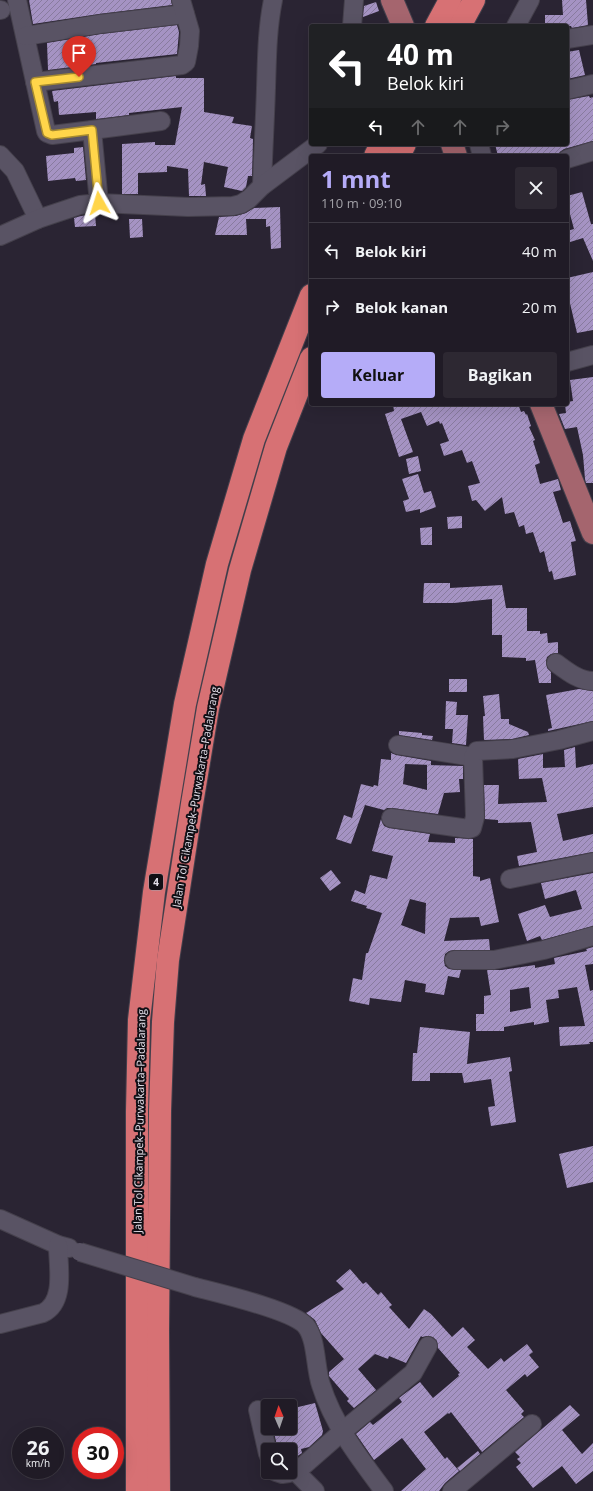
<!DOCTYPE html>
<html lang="id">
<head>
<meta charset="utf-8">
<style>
	body { margin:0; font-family:"Open Sans",sans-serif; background:#2d2832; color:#f1f3f6; height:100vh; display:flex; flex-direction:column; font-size:15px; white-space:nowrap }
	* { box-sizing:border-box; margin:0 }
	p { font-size:13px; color:#a2a1a7 }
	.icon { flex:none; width:22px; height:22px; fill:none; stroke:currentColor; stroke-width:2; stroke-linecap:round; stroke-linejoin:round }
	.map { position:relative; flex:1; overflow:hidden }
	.drawer { position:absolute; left:309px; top:154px; width:260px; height:252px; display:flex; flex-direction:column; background:#201b26; border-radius:4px; box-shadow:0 4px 16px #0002,0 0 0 1px #3d3943 }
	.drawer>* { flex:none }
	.banner { position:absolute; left:309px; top:24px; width:260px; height:122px; border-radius:4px; box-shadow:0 4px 16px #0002,0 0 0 1px #3d3943; background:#202124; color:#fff; overflow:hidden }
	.needle { width:26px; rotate:358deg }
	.buttons { position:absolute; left:261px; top:1399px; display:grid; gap:8px }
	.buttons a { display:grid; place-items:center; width:36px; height:36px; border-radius:4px; background:#201b26; box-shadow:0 4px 16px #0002,0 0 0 1px #3d3943; font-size:20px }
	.speed { position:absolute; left:12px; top:1427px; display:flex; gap:8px; font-size:20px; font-weight:700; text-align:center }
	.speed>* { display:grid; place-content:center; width:52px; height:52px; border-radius:50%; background:#201b26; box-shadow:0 4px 16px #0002,0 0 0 1px #3d3943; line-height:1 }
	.speed small { font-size:10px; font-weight:400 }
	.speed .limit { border:6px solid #d22; background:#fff; color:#111 }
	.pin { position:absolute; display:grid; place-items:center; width:34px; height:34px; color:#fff; margin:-41px -17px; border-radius:50% 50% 50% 0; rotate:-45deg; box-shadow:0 0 4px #0007 }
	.pin .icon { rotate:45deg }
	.me { position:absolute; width:44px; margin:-22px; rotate:354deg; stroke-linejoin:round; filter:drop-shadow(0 0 3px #0008) }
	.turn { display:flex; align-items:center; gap:14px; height:84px; padding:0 12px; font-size:18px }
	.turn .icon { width:52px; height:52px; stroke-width:2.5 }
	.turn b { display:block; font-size:28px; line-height:34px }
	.lanes { display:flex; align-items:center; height:38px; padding:0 12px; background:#0003; justify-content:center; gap:20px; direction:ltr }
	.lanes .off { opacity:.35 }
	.round { display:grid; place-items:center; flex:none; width:42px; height:42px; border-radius:4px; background:#2d2832 }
	.headline { display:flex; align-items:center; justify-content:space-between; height:68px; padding:0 12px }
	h1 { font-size:24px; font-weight:700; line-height:30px; color:#b5acf8 }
	.primary-button { display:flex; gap:8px; margin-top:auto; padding:8px 12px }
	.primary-button a { flex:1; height:46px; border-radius:4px; background:#b5acf8; color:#111; font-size:16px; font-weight:700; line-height:46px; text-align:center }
	.primary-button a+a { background:#2d2832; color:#f1f3f6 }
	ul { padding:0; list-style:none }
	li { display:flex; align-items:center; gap:12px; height:56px; padding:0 12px; border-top:1px solid #3d3943 }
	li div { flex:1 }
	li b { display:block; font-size:15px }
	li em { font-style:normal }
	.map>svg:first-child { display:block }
	.building { fill:url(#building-hatch); fill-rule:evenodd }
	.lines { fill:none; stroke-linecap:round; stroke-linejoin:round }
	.minor-casing { stroke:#45404c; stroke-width:20 }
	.major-casing { stroke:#45404c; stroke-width:24 }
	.highway-casing { stroke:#45404c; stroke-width:24 }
	.minor { stroke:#595364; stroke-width:18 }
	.major { stroke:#a5656e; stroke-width:22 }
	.highway { stroke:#d77174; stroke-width:22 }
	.minor-bridge-casing { stroke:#45404c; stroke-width:20; stroke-linecap:butt }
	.minor-bridge { stroke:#595364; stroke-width:18 }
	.route-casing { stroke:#a68a30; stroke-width:10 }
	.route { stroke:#ffd54a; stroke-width:7 }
	.labels { text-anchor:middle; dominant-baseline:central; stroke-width:4; stroke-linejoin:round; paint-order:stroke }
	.shield { fill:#110f15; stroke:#a5a2ab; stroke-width:1 }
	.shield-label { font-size:10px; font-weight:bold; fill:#e5e1eb }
	.street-label { font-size:11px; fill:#e5e1eb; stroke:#110f15 }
</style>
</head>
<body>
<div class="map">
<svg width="593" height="1491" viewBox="0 0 593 1491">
	<defs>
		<pattern id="building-hatch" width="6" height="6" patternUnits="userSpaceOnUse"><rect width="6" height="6" fill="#a593c3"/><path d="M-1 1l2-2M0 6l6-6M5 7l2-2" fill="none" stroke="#887b9e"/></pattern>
	</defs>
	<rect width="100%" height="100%" fill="#2a2433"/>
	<g class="building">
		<path d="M29 0H171L172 5 99 14 33 24Z"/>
		<path d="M562 0H586L588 25 572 28 571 26H545V15H563Z"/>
		<path d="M376 2 379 11 363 17 364 6Z"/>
		<path d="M177 25 179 32 177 54 96 63V64L48 70 47 43 101 34Z"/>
		<path d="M579 50 585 75 567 79V52Z"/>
		<path d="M176 76V78H204V112L234 117 232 123 252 126 250 138 253 139 252 176H248L246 187 242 191 224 187 228 167 204 162 201 185 205 184 206 196H189L188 169 167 166V172L138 173V194H122V144L155 142V145H175L182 107 129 113V115L96 119V112L59 115 58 101 54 102 52 91Z"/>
		<path d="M589 96 590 98 593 97V141L564 149 560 152 557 156H498L495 144H567V100Z"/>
		<path d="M83 147 86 180 76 181 75 178 48 181 46 156 74 153V148Z"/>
		<path d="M582 192 591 224H593V261L583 238 567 243V231L574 229 567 203V196Z"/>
		<path d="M280 207 281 248 271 249 270 226 266 227V219H246L247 235H215L219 217 236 216 246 213 254 208Z"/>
		<path d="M95 214 96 226 75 227 74 218 81 216Z"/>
		<path d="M129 219H142L143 237 130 238Z"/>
		<path d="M593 272V330L577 333 569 299H567V278Z"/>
		<path d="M593 377V483H586L585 479 583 455 577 427 565 429 559 414 566 413 565 404H567V402L573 401 570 380Z"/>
		<path d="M393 404H518L521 412 524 411 526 415 527 414 531 426 529 427 535 440 533 441 540 463 535 465 540 484 558 479 561 490 553 492 563 523 570 521 576 541 571 542 576 575 554 580 552 571 549 572 544 551 540 553 533 532 526 534 524 525 519 527 514 512 505 514 502 497 485 511 476 500 472 501 468 486 480 483 472 461 467 463 462 450 444 456 440 444 449 441 442 423 440 424 439 421 427 426 421 412 401 419 413 452 399 457 385 414 394 411Z"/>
		<path d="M418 456 421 471 409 474 406 459Z"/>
		<path d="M418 474 424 493 431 491 436 507 420 513V509L406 512 403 501 409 499 402 479Z"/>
		<path d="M462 516V528L448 529 447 517Z"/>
		<path d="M432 527V545H421L420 528Z"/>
		<path d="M424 583H450V588L502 585 506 608H527V631H540V634L547 633 548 643 558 642V653L551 654 547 657 546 661 547 668 551 672V683H539L535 660 526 661V658L502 657V635H492V599L454 603H423Z"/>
		<rect x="449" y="679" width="18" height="13"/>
		<path d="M579 689 593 691V721L548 731V729L552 728 546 695Z"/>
		<path d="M499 694 501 719H509V724L528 732 529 735 512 739 484 740 483 716H485L483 696Z"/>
		<path d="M446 701 457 702 456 715H468L466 745 452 743 453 729H445Z"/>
		<path d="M399 731 422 733V735L433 736 432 740 399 735Z"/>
		<path d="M575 747 576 768 593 764V807L557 814 563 841 593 834V852L519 866 517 856 537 852 531 822 498 823V820L485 819 484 785H499L498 804 547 802 542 778 519 779 518 759 543 754V768L565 767 564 750Z"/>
		<path d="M391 753 396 755 431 761V765L405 764 403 784 427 790V765L463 766V779H459L460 792 444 793 438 814 392 808H387L383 811 384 810 365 805 351 844 336 839 344 815 352 818 361 784 373 787 374 785 378 786 381 759 391 760Z"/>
		<path d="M381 819 384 826 389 828 430 834 428 842 455 843V838L473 839V876L480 877V881L490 878 499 922 481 926 479 917 450 918 444 941 489 939 490 950H454L449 951 445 954 444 960 445 966 449 969 461 970 459 978 448 976 444 995 425 992 426 984 405 980 401 1002 370 998 369 1005 349 1001 353 978 362 980 366 953H368L382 913 366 908 367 906 351 901 355 890 365 894 370 875 387 879 393 856 372 851ZM410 899 426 903 425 934 401 925Z"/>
		<path d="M331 870 341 883 330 891 320 878Z"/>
		<path d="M593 873V926L542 940 540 936 527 941 518 914 545 905 550 917 582 909 576 890 545 899 541 883Z"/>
		<path d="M593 947V964L585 965 590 991 593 990V1042H589L590 1044 560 1046 559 1027 585 1026 577 987 558 990 559 998 546 1000 549 1022 534 1025V1022L504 1027V1031H476V1014H484V996L491 995 487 970H502L535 965V968L555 964 554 958 587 951 586 949ZM529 987 531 1008 510 1012V990Z"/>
		<path d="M420 1027 470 1032 467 1064 510 1057 512 1071 509 1072 516 1122 491 1126 488 1107 495 1106 491 1079 464 1083 462 1073H430V1081H412L413 1053H417Z"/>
		<path d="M593 1146V1182L567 1188 559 1154Z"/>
		<path d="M350 1269 363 1284 366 1282 378 1295 381 1292 392 1305 389 1307 409 1329 424 1309 431 1314 452 1337 463 1327 475 1340 467 1347 488 1369 501 1358 504 1362 527 1344 533 1352 529 1355 539 1367 527 1377 525 1374 506 1390 524 1411 521 1414 524 1417 482 1452 451 1412 449 1414 448 1413 424 1432 445 1459 447 1457 459 1471 445 1483 439 1491H401L426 1469 402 1438 374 1460 356 1434 370 1422 373 1425 402 1402 399 1398 420 1382 433 1398 459 1376 458 1374 460 1373 438 1348 437 1341 433 1337 427 1336 422 1337 421 1336 406 1363 389 1356 388 1359 375 1354 358 1369 376 1390 354 1408 347 1401 349 1399 329 1376V1372L344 1359 321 1333 315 1320 306 1313 344 1289 336 1281Z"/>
		<path d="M315 1403 323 1431 322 1435 309 1447 301 1449 302 1453 290 1461V1450H278L273 1428H290V1409Z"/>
		<path d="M570 1405 580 1415 562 1430 582 1454 593 1443V1471L576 1484 562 1466 533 1488 516 1467 521 1463 517 1459 520 1457 515 1452Z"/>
		<path d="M478 1451 480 1454 460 1471 457 1468Z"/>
	</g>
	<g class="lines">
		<defs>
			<g id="minor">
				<path d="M17 0 46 131 47 133 52 135 92 130 99 203"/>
				<path d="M0 10H1"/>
				<path d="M352 26 354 0"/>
				<path d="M516 26 530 0"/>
				<path d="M26 36 100 24 185 14"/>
				<path d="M567 39 593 35"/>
				<path d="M35 82 182 65 186 62 189 46 190 31 181 0"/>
				<path d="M567 90 593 84"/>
				<path d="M92 130 161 121"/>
				<path d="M479 144 482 156"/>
				<path d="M0 155 15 171 38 219"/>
				<path d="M567 159 593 151"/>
				<path d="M262 186C263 154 265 121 266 88 267 58 267 30 273 0"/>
				<path d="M0 236 38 219 80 205 99 203 188 207 233 206 241 204 249 199 262 186 318 144"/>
				<path d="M567 362 593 355"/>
				<path d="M556 663C567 671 579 681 593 681"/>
				<path d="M398 745 473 757"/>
				<path d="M391 818 469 829 472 828 475 817 473 757 477 751 513 749 559 740 593 731"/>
				<path d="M510 879 593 862"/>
				<path d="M454 960H494L544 950 593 936"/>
				<path d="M0 1219 58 1245 69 1248"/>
				<path d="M195 1287C218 1293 292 1310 306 1326 317 1340 315 1368 321 1385 333 1424 360 1459 384 1491"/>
				<path d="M0 1324 43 1313C66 1302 58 1266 58 1245"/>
				<path d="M258 1410 268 1454"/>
				<path d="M295 1471 315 1491"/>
				<path d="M276 1472 282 1474 289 1473 303 1466 343 1431 413 1373 428 1346"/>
				<path d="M452 1491 532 1424"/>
			</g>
			<g id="major">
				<path d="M392 0 403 26"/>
				<path d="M452 144 456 156"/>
				<path d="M541 404 593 533"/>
			</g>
			<g id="highway">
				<path d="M436 26 450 0"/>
				<path d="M460 26 474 0"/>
				<path d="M375 156 381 144"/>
				<path d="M399 156 405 144"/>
				<path d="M137 1491V1111L139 1020 154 892 185 704 217 564 254 439 311 295"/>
				<path d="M159 1491 158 1331 160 1111 163 1022 168 960 192 804 208 708 240 570 276 447 311 358"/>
			</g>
		</defs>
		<use href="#minor" class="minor-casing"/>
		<use href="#major" class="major-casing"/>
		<use href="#highway" class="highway-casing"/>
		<use href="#minor" class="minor"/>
		<use href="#major" class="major"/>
		<use href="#highway" class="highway"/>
		<defs>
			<path id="minor-bridge" d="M80 1252 195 1287"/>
		</defs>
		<use href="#minor-bridge" class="minor-bridge-casing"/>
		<use href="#minor-bridge" class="minor-bridge"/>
	</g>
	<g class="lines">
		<defs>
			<path id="route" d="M79 77 35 82 47 133 52 135 92 130 99 203"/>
		</defs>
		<use href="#route" class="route-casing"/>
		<use href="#route" class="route"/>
	</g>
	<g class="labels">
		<rect class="shield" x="149" y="874" width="14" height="16" rx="3"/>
		<g class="shield-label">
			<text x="156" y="882">4</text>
		</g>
		<g class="street-label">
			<text transform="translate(195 797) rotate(-80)">Jalan Tol Cikampek–Purwakarta–Padalarang</text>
			<text transform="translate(139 1121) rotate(-89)">Jalan Tol Cikampek–Purwakarta–Padalarang</text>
		</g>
	</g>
</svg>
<div class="buttons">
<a><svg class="needle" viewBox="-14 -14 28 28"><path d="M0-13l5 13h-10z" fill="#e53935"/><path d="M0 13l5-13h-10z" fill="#a2a1a7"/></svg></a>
<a><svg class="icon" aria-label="search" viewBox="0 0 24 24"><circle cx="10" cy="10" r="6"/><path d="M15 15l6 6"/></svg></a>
</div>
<div class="speed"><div>26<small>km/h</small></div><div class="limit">30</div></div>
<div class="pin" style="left:79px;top:77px;background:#d93025"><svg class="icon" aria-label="arrive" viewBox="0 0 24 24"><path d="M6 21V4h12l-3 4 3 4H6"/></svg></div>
<svg class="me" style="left:99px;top:203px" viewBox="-20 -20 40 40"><path d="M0-17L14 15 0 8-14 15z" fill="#ffd54a" stroke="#fff" stroke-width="4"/></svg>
<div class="banner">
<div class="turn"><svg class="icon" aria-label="left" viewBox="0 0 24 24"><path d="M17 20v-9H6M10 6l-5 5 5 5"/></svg><div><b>40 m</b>Belok kiri</div></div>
<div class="lanes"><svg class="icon" aria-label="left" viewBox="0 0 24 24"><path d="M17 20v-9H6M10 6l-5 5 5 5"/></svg><svg class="icon off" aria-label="ahead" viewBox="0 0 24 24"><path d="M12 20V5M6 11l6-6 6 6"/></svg><svg class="icon off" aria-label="ahead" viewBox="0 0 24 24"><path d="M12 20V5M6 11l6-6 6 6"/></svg><svg class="icon off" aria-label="right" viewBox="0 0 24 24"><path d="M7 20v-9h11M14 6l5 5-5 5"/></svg></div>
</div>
<section class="drawer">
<div class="headline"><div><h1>1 mnt</h1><p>110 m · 09:10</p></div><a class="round"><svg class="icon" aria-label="close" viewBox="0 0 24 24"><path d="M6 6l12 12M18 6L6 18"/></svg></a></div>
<ul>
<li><svg class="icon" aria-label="left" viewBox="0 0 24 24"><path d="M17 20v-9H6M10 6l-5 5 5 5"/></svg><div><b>Belok kiri</b></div><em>40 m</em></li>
<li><svg class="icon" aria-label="right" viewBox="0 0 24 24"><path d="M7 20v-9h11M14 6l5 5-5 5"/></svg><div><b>Belok kanan</b></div><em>20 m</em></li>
</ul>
<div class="primary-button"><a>Keluar</a><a>Bagikan</a></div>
</section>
</div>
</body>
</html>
